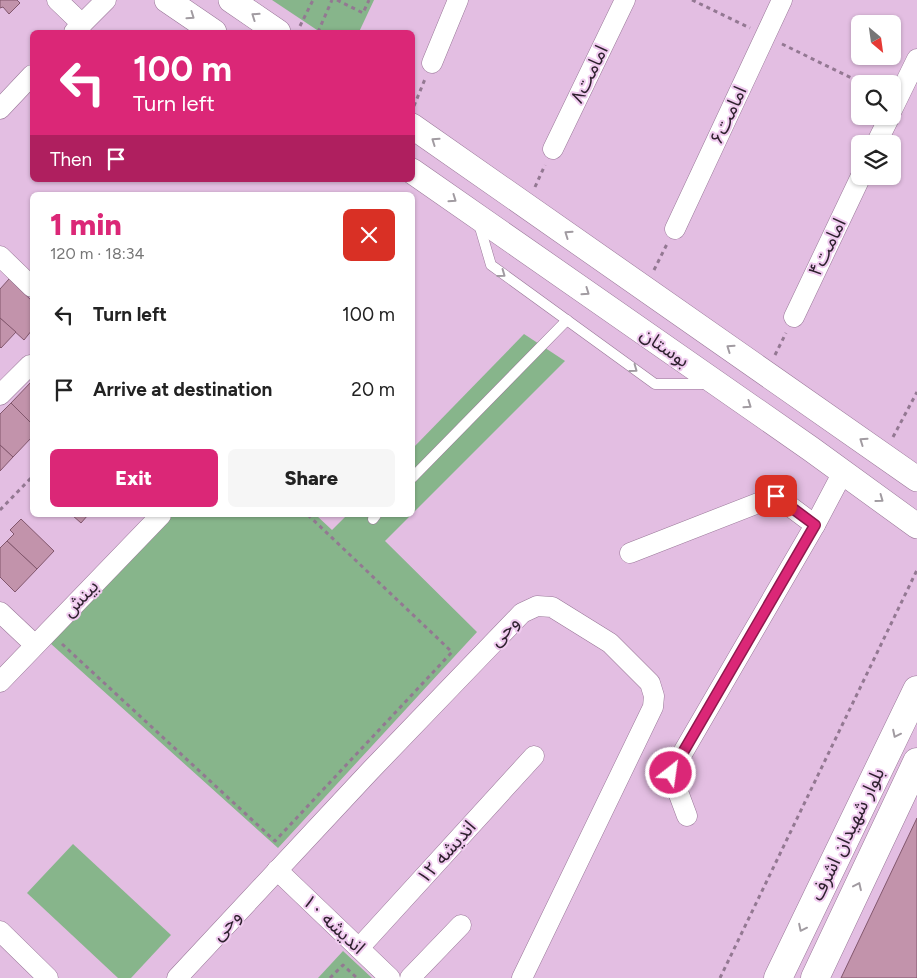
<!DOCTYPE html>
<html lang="en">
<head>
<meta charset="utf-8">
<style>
	body { margin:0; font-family:Figtree,"Noto Sans Arabic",sans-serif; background:#f6f6f6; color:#222; height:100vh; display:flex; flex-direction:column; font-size:19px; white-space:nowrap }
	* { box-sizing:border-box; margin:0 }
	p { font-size:16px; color:#767676 }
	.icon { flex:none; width:28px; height:28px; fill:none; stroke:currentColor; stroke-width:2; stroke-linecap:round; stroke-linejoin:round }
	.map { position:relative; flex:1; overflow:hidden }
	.drawer { position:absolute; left:30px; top:192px; width:385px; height:325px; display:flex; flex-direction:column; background:#fff; border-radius:8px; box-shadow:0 1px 4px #0004 }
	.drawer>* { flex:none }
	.top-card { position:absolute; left:30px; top:30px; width:385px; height:152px; border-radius:8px; box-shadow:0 1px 4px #0004; background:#db2777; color:#fff; overflow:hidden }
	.needle { width:32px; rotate:151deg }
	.controls { position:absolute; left:851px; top:15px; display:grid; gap:10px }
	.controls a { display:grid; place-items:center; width:50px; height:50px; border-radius:8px; background:#fff; box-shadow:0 1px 4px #0004; font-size:25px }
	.pin { position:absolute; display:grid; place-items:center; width:42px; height:42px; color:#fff; margin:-21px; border-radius:10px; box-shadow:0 2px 8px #0006 }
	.me { position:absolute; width:55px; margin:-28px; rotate:30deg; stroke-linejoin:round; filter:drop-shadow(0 0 4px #0008) }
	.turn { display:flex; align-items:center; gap:18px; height:105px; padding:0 20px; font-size:22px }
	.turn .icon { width:65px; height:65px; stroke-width:2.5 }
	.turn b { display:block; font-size:35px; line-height:42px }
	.then { display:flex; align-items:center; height:48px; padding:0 20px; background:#0003; gap:10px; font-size:19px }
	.round { display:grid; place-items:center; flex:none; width:52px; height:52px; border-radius:8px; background:#f6f6f6 }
	.head { display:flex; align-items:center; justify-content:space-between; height:85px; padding:0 20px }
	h1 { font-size:30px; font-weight:800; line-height:38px; color:#db2777 }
	.button { display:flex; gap:10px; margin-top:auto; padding:10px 20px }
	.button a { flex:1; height:58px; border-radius:8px; background:#db2777; color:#fff; font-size:20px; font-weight:800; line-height:58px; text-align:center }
	.button a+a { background:#f6f6f6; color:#222 }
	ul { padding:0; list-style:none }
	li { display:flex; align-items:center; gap:15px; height:75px; padding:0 20px }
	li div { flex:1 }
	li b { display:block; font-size:19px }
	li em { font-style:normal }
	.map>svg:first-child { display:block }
	.green { fill:#87b58b }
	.building { fill:#c293ab; stroke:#82576d }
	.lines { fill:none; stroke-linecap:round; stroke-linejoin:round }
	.service-casing { stroke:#997798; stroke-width:11 }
	.minor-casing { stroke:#997798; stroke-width:21 }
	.tertiary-casing { stroke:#997798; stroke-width:26 }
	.secondary-casing { stroke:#997798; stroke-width:29 }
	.path { stroke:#937892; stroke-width:3; stroke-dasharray:4 4; stroke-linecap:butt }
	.service { stroke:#fff; stroke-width:10 }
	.minor { stroke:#fff; stroke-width:20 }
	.tertiary { stroke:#fff; stroke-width:25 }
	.secondary { stroke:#fff; stroke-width:28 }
	.oneway { stroke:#a19ba1 }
	.route-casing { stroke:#8e194d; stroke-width:12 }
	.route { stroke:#db2777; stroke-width:9 }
	.labels { text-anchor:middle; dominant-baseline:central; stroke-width:4; stroke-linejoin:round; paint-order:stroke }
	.street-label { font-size:19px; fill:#2f212f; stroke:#f0cbef }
</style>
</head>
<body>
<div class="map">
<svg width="917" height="978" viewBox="0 0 917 978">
	<rect width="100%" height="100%" fill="#e3bee2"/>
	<g class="green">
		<path d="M272 0H374L359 32H320Z"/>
		<path d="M524 334 565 361 413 513V448Z"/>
		<path d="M168 515H316L332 530 347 515H411L385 541 477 632 278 848 50 643Z"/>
		<path d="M73 844 171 935 131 978H118L27 893Z"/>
		<path d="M343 951 372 978H318Z"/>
	</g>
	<g class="building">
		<path d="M0 0H17L20 3 9 14 3 7 0 8Z"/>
		<path d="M9 279 32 301V330L24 340 0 318V289Z"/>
		<path d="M0 318 16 332 1 348 0 347Z"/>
		<path d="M32 381V424L11 403Z"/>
		<path d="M11 403 32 424V437L13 457 0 445V414Z"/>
		<path d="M0 445 13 457 0 471Z"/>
		<path d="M72 515H88L81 523Z"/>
		<path d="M21 519 54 551 37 569 7 541 14 534 10 530Z"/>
		<path d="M7 541 37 569 15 592 0 577V548Z"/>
		<path d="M917 818V978H841Z"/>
	</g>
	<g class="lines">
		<defs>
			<g id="service">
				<path d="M479 224 491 265 655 384H710"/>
				<path d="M412 478 567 320"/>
				<path d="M373 519 376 515"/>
			</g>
			<g id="minor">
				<path d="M57 0 82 24"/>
				<path d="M74 32 106 0"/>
				<path d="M432 63 458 0"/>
				<path d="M0 109 32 75"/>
				<path d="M892 110 917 59"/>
				<path d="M876 144 890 116"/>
				<path d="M553 149 625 0"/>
				<path d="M675 229 782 0"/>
				<path d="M0 256 32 287"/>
				<path d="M794 317 861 176"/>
				<path d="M0 395 30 365"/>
				<path d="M630 553 776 496 815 525"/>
				<path d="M0 612 35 645"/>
				<path d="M0 682 161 515"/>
				<path d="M687 816 671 773 815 525 843 472"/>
				<path d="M277 870 390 978"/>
				<path d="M0 931 48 978"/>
				<path d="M359 948 534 756"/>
				<path d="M177 978 370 771 522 613 537 606 552 607 610 643 650 683 654 696 653 707 522 978"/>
				<path d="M410 978 461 925"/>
			</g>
			<g id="tertiary">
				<path d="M167 0 214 32"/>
				<path d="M231 0 278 32"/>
				<path d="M412 126 917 479"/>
				<path d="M412 171 811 449 917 526"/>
			</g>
			<g id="secondary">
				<path d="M778 978 917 690"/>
				<path d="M815 978 917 762"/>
			</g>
		</defs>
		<use href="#service" class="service-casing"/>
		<use href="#minor" class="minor-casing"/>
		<use href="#tertiary" class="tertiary-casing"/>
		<use href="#secondary" class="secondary-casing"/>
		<g class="path">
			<path d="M337 0 363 13 369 0"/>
			<path d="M692 0 750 28"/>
			<path d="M300 26 313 0"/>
			<path d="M318 32 332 0"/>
			<path d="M782 44 864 84"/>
			<path d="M414 106 425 79"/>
			<path d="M535 187 545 165"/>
			<path d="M654 270 667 244"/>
			<path d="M775 355 786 333"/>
			<path d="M893 437 917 392"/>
			<path d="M0 510 32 477"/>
			<path d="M62 644 275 841 452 652 308 515"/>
			<path d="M330 978 343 965 357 978"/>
			<path d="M720 978 917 570"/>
		</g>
		<use href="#service" class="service"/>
		<use href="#minor" class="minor"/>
		<use href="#tertiary" class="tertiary"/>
		<use href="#secondary" class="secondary"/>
	</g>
	<defs><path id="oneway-chevron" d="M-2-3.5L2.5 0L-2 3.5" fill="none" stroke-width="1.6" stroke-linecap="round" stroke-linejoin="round" transform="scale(1.25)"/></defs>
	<g class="oneway">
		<use href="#oneway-chevron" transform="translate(191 16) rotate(35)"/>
		<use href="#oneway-chevron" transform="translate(255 16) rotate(-145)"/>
		<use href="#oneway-chevron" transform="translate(435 141) rotate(-145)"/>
		<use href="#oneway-chevron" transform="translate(453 199) rotate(35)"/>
		<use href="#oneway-chevron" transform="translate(568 234) rotate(-145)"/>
		<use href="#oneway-chevron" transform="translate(502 274) rotate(36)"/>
		<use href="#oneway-chevron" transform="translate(586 292) rotate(35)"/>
		<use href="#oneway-chevron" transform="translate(730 348) rotate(-145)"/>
		<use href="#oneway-chevron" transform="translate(634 369) rotate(36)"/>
		<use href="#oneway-chevron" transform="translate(748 405) rotate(35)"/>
		<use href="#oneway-chevron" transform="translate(863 441) rotate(-145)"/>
		<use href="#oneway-chevron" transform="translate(880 499) rotate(36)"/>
		<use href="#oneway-chevron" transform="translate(896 734) rotate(116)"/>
		<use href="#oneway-chevron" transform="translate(858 886) rotate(-65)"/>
		<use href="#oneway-chevron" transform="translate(802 928) rotate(116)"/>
	</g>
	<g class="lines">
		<defs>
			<path id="route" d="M671 773 815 525 776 496"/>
		</defs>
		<use href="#route" class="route-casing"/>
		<use href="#route" class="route"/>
	</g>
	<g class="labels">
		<g class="street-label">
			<text transform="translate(589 74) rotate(-64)">امامت۸</text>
			<text transform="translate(728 115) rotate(-65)">امامت۶</text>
			<text transform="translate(827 247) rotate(-64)">امامت۴</text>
			<text transform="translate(665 347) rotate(35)">بوستان</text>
			<text transform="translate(80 598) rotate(-46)">بینش</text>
			<text transform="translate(504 631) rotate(-46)">وحی</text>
			<text transform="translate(847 834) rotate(-64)">بلوار شهیدان اشرف</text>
			<text transform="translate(446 852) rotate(-48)">اندیشه ۱۲</text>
			<text transform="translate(334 924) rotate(43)">اندیشه ۱۰</text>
			<text transform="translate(226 925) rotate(-47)">وحی</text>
		</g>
	</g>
</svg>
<div class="controls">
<a><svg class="needle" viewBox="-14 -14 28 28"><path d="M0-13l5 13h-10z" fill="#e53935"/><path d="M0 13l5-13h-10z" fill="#767676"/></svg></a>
<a><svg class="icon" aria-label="search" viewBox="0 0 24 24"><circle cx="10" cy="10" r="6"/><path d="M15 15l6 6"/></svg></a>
<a><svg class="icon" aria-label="layers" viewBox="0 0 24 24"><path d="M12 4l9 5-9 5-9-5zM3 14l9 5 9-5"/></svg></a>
</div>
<div class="pin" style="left:776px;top:496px;background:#d93025"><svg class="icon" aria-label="arrive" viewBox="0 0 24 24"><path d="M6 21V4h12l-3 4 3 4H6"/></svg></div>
<svg class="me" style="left:671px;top:773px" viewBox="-20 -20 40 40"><circle r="17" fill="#db2777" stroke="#fff" stroke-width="3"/><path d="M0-11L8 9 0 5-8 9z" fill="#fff"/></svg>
<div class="top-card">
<div class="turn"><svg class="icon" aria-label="left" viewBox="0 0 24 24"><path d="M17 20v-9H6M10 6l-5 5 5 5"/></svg><div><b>100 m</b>Turn left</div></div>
<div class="then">Then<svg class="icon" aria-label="arrive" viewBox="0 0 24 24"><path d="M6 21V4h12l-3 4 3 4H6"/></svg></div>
</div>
<section class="drawer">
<div class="head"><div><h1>1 min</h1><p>120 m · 18:34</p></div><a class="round" style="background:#d93025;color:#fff"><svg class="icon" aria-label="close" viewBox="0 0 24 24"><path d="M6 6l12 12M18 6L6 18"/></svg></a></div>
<ul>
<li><svg class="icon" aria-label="left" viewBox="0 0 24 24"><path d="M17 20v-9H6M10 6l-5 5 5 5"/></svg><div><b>Turn left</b></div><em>100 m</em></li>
<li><svg class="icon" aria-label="arrive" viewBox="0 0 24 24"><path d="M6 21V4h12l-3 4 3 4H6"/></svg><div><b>Arrive at destination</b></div><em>20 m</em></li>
</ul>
<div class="button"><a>Exit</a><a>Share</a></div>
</section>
</div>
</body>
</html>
